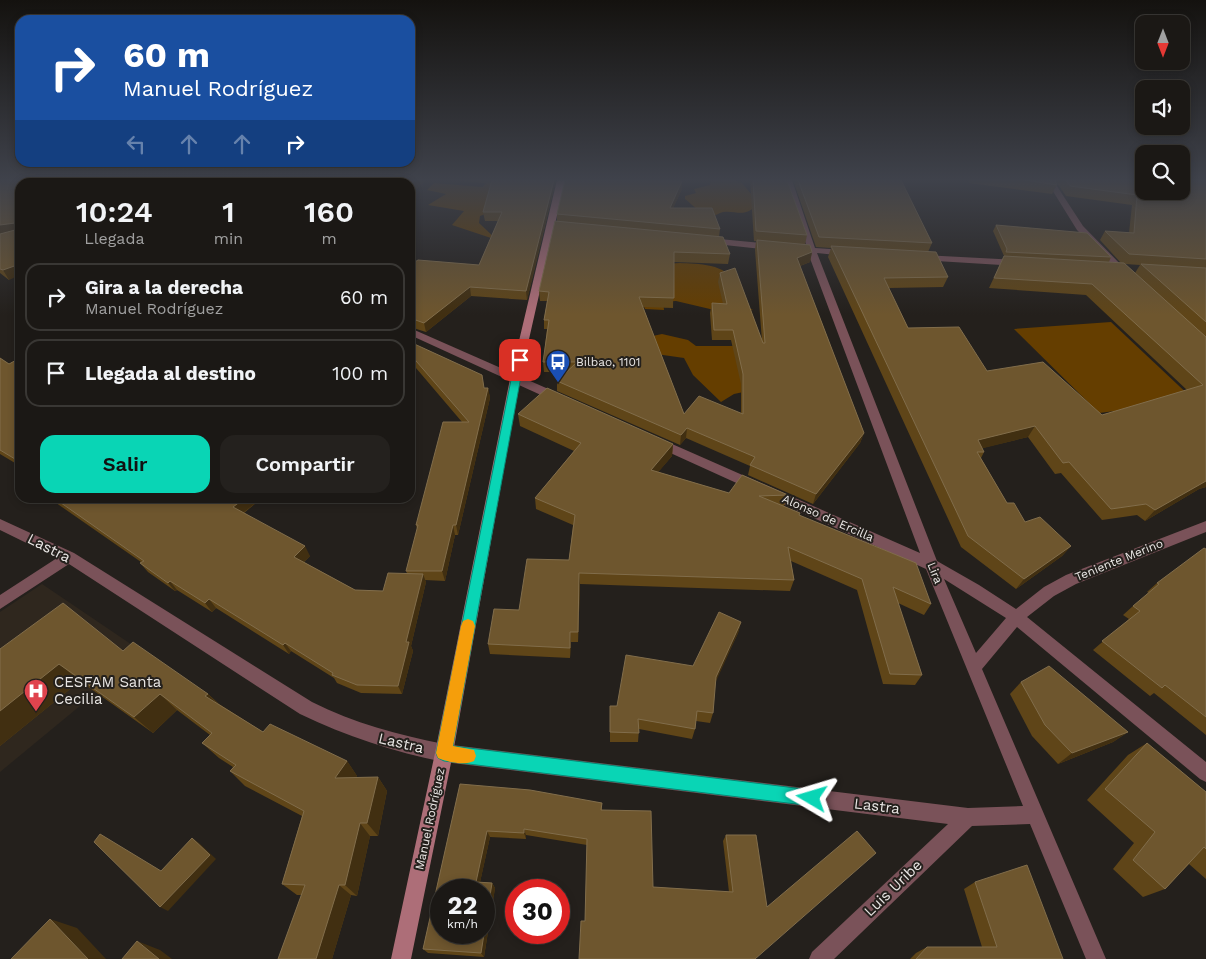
<!DOCTYPE html>
<html lang="es">
<head>
<meta charset="utf-8">
<style>
	body { margin:0; font-family:"Work Sans",sans-serif; background:#24211e; color:#f1f3f6; height:100vh; display:flex; flex-direction:column; font-size:19px; white-space:nowrap }
	* { box-sizing:border-box; margin:0 }
	p { font-size:16px; color:#a0a0a0 }
	.icon { flex:none; width:28px; height:28px; fill:none; stroke:currentColor; stroke-width:2; stroke-linecap:round; stroke-linejoin:round }
	.map { position:relative; flex:1; overflow:hidden }
	.drawer { position:absolute; left:15px; top:178px; width:400px; height:325px; display:flex; flex-direction:column; background:#1b1815; border-radius:15px; box-shadow:0 2px 8px #0003,0 0 0 1px #393734 }
	.drawer>* { flex:none }
	.banner { position:absolute; left:15px; top:15px; width:400px; height:152px; border-radius:15px; box-shadow:0 2px 8px #0003,0 0 0 1px #393734; background:#1a4fa0; color:#fff; overflow:hidden }
	.needle { width:32px; rotate:180deg }
	.buttons { position:absolute; left:1135px; top:15px; display:grid; gap:10px }
	.buttons a { display:grid; place-items:center; width:55px; height:55px; border-radius:10px; background:#1b1815; box-shadow:0 2px 8px #0003,0 0 0 1px #393734; font-size:25px }
	.speed { position:absolute; left:430px; top:879px; display:flex; gap:10px; font-size:25px; font-weight:700; text-align:center }
	.speed>* { display:grid; place-content:center; width:65px; height:65px; border-radius:50%; background:#1b1815; box-shadow:0 2px 8px #0003,0 0 0 1px #393734; line-height:1 }
	.speed small { font-size:12px; font-weight:400 }
	.speed .limit { border:8px solid #d22; background:#fff; color:#111 }
	.pin { position:absolute; display:grid; place-items:center; width:42px; height:42px; color:#fff; margin:-21px; border-radius:10px; box-shadow:0 2px 8px #0006 }
	.me { position:absolute; width:55px; margin:-28px; rotate:277deg; stroke-linejoin:round; filter:drop-shadow(0 0 4px #0008) }
	.turn { display:flex; align-items:center; gap:18px; height:105px; padding:0 25px; font-size:22px }
	.turn .icon { width:65px; height:65px; stroke-width:2.5 }
	.turn b { display:block; font-size:35px; line-height:42px }
	.lanes { display:flex; align-items:center; height:48px; padding:0 25px; background:#0003; justify-content:center; gap:25px; direction:ltr }
	.lanes .off { opacity:.35 }
	.eta { display:flex; justify-content:space-evenly; align-items:center; height:85px; text-align:center }
	.eta b { font-size:30px; font-weight:600; line-height:35px }
	.cta { display:flex; gap:10px; margin-top:auto; padding:10px 25px }
	.cta a { flex:1; height:58px; border-radius:15px; background:#09d5b5; color:#111; font-size:20px; font-weight:600; line-height:58px; text-align:center }
	.cta a+a { background:#24211e; color:#f1f3f6 }
	ul { padding:0; list-style:none }
	li { display:flex; align-items:center; gap:15px; height:68px; margin:0 10px 8px; padding:0 15px; border:2px solid #393734; border-radius:15px }
	li div { flex:1 }
	li b { display:block; font-size:19px }
	li em { font-style:normal }
	.map>svg:first-child { display:block }
	.built { fill:#2f271e }
	.green { fill:#653e00 }
	.lines { fill:none; stroke-linecap:round; stroke-linejoin:round }
	.street { fill:#7a5259; fill-rule:evenodd }
	.secondary { fill:#ad6e78; fill-rule:evenodd }
	.wall { fill:#5f4518; fill-rule:evenodd }
	.shaded-wall { fill:#412f11 }
	.building { fill:#6e562e; stroke:#816d4b; fill-rule:evenodd }
	.route { fill:#09d5b5; stroke:#068a76 }
	.slow { fill:#f59e0b }
	.labels { text-anchor:middle; dominant-baseline:central; stroke-width:4; stroke-linejoin:round; paint-order:stroke }
	.poi-label { font-size:12px; fill:#e9e6e4; stroke:#24201c; text-anchor:start }
	.street-label { font-size:12px; fill:#e9e6e4; stroke:#24201c }
	.near-street-label { font-size:15px; fill:#e9e6e4; stroke:#24201c }
	.near-poi-label { font-size:15px; fill:#e9e6e4; stroke:#24201c; text-anchor:start }
</style>
</head>
<body>
<div class="map">
<svg width="1206" height="959" viewBox="0 0 1206 959">
	<rect width="100%" height="100%" fill="#24201c"/>
	<path class="built" d="M42 584 144 653 0 772V612Z"/>
	<g class="green">
		<path d="M491 180 493 211 480 216 479 223 497 240 452 225 464 211 428 205 446 194 427 190 434 183 482 187Z"/>
		<path d="M711 180C720 180 732 178 740 182 745 185 749 193 754 196L756 206C743 218 736 210 723 212 719 213 715 216 711 216 700 214 693 205 685 199V196L696 193 694 189 710 185Z"/>
		<path d="M680 263C696 264 729 263 733 284 734 289 734 295 734 301L753 310 727 313 676 301 663 302 664 310 645 309 639 296 652 265Z"/>
		<path d="M1111 322 1195 401 1099 413 1014 329Z"/>
		<path d="M662 334 688 340 696 346H736L748 391 734 394 721 402 693 375 684 358 656 354 648 337Z"/>
	</g>
	<g class="lines">
		<g class="street">
			<path d="M784 180H792L815 248 846 250 850 253 846 256 817 253 937 561 979 585 1016 609 1044 587 1066 575 1206 521V532L1076 584 1054 596 1027 617 1206 762V782L1200 779 1017 627 982 669 1106 959H1086L1030 824 972 826 834 959H809L812 952 948 824 444 762C394 752 346 736 300 714L69 564 0 609V595L57 558 0 530V519L74 553 312 702C354 723 398 735 444 744L968 808 1023 806 926 569 655 446 653 443 659 439 663 440 920 553 808 253 802 250 807 247ZM944 579 1006 618 976 653Z"/>
			<path d="M1046 180H1053L1083 226 1127 271V275H1121L1077 230Z"/>
			<path d="M709 238 771 244 775 247 771 250 706 243 705 241Z"/>
			<path d="M923 255 1018 260 1022 263 1018 266 920 260V256Z"/>
			<path d="M410 328 562 395 564 398 558 402 554 401 410 335Z"/>
		</g>
		<path class="secondary" d="M557 180H565L520 379 453 753 411 959H391L435 753 510 379Z"/>
	</g>
	<g class="wall">
		<path d="M0 180H224L219 182H20L9 280 0 273Z"/>
		<path d="M456 180H556L527 300 471 296 426 332 410 327V265H479L498 221H485L483 212 491 184Z"/>
		<path d="M750 180H787L807 235 805 245 812 252 810 262 800 266 864 433 860 443 813 504 748 475 750 466 686 438 680 445 557 391V381L566 372H544L543 362 547 329H544V320L547 301H540L539 291 557 222V214L682 181V189L673 208 720 229 719 237 730 254 728 264 674 262 673 308 643 307 684 414H741V384L731 340H712L710 313 712 303 723 304 718 282 720 273 762 341 755 250 756 241H754Z"/>
		<path d="M793 180H901L932 243 928 252 948 277 943 287 889 288 908 328 987 371 1102 415 1187 390 1086 295 989 288 1004 256 993 231 996 225 1111 257 1109 262 1121 263 1100 240 1105 231 1129 233 1132 205 1066 196 1055 180H1206V487L1199 489 1145 521 1137 515 1102 520 1061 473 1055 474 1028 437 982 448 984 452 981 458 1007 503 1025 522 1071 546 1062 556 1016 589 961 547 828 257 831 248 816 247ZM1125 264 1140 265 1135 273Z"/>
		<path d="M969 180H1055L1057 185 1052 194 969 183Z"/>
		<path d="M410 328 414 330 416 340 412 343 484 388H488L490 398 458 535H455L445 581 425 580 426 582 411 646 413 651 402 694 361 693 337 683 334 678 291 651 289 654 216 608 212 612 177 590 175 591 148 572 140 563 141 562 49 498H262L244 513 310 556 304 562 355 590 383 591 407 573 406 571 417 529 416 525 462 422 410 361Z"/>
		<path d="M0 358 9 364 20 358V466L0 454Z"/>
		<path d="M518 414 673 444 672 456 658 472 729 493 788 495 784 506 800 516 931 604 924 615 898 603 922 675 915 685 883 684 857 590 791 561 794 580 790 591 580 584 578 642H571L570 658 490 654 488 644 519 610 569 560 573 525 536 509 535 498 574 451 520 426Z"/>
		<path d="M1206 549V735L1154 693 1150 696 1093 650 1129 619 1123 615 1133 606 1149 593 1147 592 1157 583Z"/>
		<path d="M741 622 738 633 715 682 713 713 710 723 696 721 695 729 692 739 639 729 638 742H610V706H617L693 666Z"/>
		<path d="M0 649 123 651 208 694 219 704 263 732 347 761 357 776 356 777H378L387 791 378 836H370L357 896 351 895 332 959H278L302 895H297L282 884 302 816 245 786 230 771 233 767 219 758 202 743 210 735 177 710 153 733 80 681 0 746Z"/>
		<path d="M1021 682 1128 732 1113 742 1058 764 1032 736 1010 694Z"/>
		<path d="M1147 743 1206 792V879L1189 864 1165 889 1143 897 1113 869 1134 843 1087 800 1128 755Z"/>
		<path d="M460 784 602 803V810L653 887 729 892 723 841 726 835 755 959 585 921 587 845 526 835V839L490 837 480 882 492 883 495 888 484 957 428 953 423 949Z"/>
		<path d="M975 882 1063 959H910L916 953 927 947H982L964 889Z"/>
	</g>
	<g class="shaded-wall">
		<path d="M202 180H224L219 182H197Z"/>
		<path d="M415 180H426L410 195V185Z"/>
		<path d="M554 180H556L527 300 526 291Z"/>
		<path d="M682 181V189L669 217 670 208Z"/>
		<path d="M15 223 20 230 0 235V225Z"/>
		<path d="M812 252 810 262 795 268 797 258Z"/>
		<path d="M20 264V275L9 280 3 270Z"/>
		<path d="M470 287 471 296 426 332 424 323Z"/>
		<path d="M414 330 416 340 410 345V334Z"/>
		<path d="M488 388 490 398 458 535 456 525Z"/>
		<path d="M1035 426 1028 437 972 451 978 440Z"/>
		<path d="M687 428 686 438 680 445 681 435Z"/>
		<path d="M864 433 860 443 813 504 816 494Z"/>
		<path d="M673 444 672 456 650 482 651 470Z"/>
		<path d="M1206 481V487L1199 489 1145 521 1155 510Z"/>
		<path d="M245 498H262L239 516 233 507Z"/>
		<path d="M453 525 455 535 445 581 442 571Z"/>
		<path d="M305 546 310 556 299 566 294 557Z"/>
		<path d="M1071 546 1062 556 1016 589 1024 579Z"/>
		<path d="M579 573 580 584 578 642V632Z"/>
		<path d="M423 574 426 582 411 646 413 651 402 694 398 686 406 642Z"/>
		<path d="M170 581 177 590 175 591 168 583Z"/>
		<path d="M209 599 216 608 212 612 205 603Z"/>
		<path d="M741 622 738 633 713 688 716 677Z"/>
		<path d="M570 632 571 642 570 658Z"/>
		<path d="M285 643 291 651 289 654 283 645Z"/>
		<path d="M59 664 80 681 0 746V711Z"/>
		<path d="M160 694 177 710 153 733 134 717Z"/>
		<path d="M208 694 224 710 205 696Z"/>
		<path d="M1128 732 1113 742 1058 764 1072 753Z"/>
		<path d="M347 761 357 776 347 792 335 778Z"/>
		<path d="M378 777 387 791 378 836 367 823Z"/>
		<path d="M360 823 370 836 357 896 345 885Z"/>
		<path d="M524 829 526 835V839L524 833Z"/>
		<path d="M487 831 490 837 479 887 476 882Z"/>
		<path d="M192 838 199 843 216 859 168 911 160 907Z"/>
		<path d="M492 883 495 888 484 957 481 953Z"/>
		<path d="M339 885 351 895 332 959H316Z"/>
		<path d="M50 919 77 928 106 959H88Z"/>
		<path d="M137 941 160 950 172 959H159Z"/>
	</g>
	<g class="building">
		<path d="M0 180H202L197 182H20V264L3 270 0 269V234L15 230V223L0 225Z"/>
		<path d="M231 180H415L410 185V182H228Z"/>
		<path d="M492 180H554L526 291 470 287 424 323 410 318V265L418 260 479 265 502 212H483Z"/>
		<path d="M565 180 682 181 670 208H712L720 229 557 214Z"/>
		<path d="M753 180H787L807 235 756 231Z"/>
		<path d="M798 180H901L932 243 819 237Z"/>
		<path d="M1025 180H1055L1057 185Z"/>
		<path d="M1066 180H1144V191H1181V180H1206V259L1129 254 1105 231 1134 233 1137 195 1070 186Z"/>
		<path d="M555 221 723 237 730 254 674 252V298L639 297 684 414 699 396 743 414V374L733 330H714L712 303 727 304 720 273 735 268 763 343H765L757 240 810 245 812 252 797 258 864 433 816 494 750 465 755 457 687 428 681 435 557 381 577 362H543L549 320H544L549 292 539 291Z"/>
		<path d="M996 225 1087 233 1111 257 1006 252 1007 249Z"/>
		<path d="M831 246 936 252 948 277 884 278 908 328 959 327 987 371 1043 362 1102 415 1203 385 1092 284 994 278 1004 256 1124 263 1206 337V481L1155 510 1146 504 1111 509 1069 462 1063 463 1035 426 978 440 984 452H977L1007 503H1014L1025 522 1040 517 1071 546 1024 579 968 536Z"/>
		<path d="M1141 264 1206 268V322Z"/>
		<path d="M410 328 414 330 410 334Z"/>
		<path d="M410 342 482 375 484 388H488L456 525H453L442 571H406L418 525H416L443 422H469L410 354Z"/>
		<path d="M0 358 9 364 20 358V462L0 450Z"/>
		<path d="M547 388 673 444 651 470 729 493 742 475 788 495 759 496 800 513 799 515 916 563 931 604 893 587 922 675 890 674 862 579 788 547 794 580 579 573 578 632H570V648L488 644 494 609 519 610 527 559 569 560 575 515 535 498 581 443 518 414Z"/>
		<path d="M54 498H245L233 507 305 546 294 557 355 590 383 591 388 573 423 574 406 642H409L398 686 357 685 332 675 333 673 285 643 283 645 209 599 205 603 170 581 168 583 140 563 144 561Z"/>
		<path d="M1204 548 1206 549V717L1165 685 1162 688 1102 641 1140 611 1133 606 1159 584 1157 583Z"/>
		<path d="M63 603 123 651 133 642 208 694 205 696 263 732 270 724 347 761 335 778 378 777 367 823H360L345 885H339L316 959H278L305 885 282 884 304 811 230 771 236 765 202 743 212 733 160 694 134 717 59 664 0 711V649Z"/>
		<path d="M719 612 741 622 716 677 713 713 697 711 695 729 638 719 639 733 610 732V706H617L626 655 693 666Z"/>
		<path d="M1049 666 1128 732 1072 753 1045 725 1021 682Z"/>
		<path d="M1147 743 1206 792V849L1204 847 1165 889 1133 860 1155 832 1105 789Z"/>
		<path d="M460 784 530 790 602 803 601 810 651 811 653 887 733 892 726 835H756L767 907 857 831 876 853 755 959H579L581 921H585L587 839 524 829V833L487 831 476 882 492 883 481 953 423 949ZM441 890H484V932H441Z"/>
		<path d="M100 834 161 871 192 838 210 855 160 907 94 842Z"/>
		<path d="M1027 865 1063 959H916L927 947H997L975 882Z"/>
		<path d="M50 919 88 959H11Z"/>
		<path d="M137 941 159 959H122Z"/>
	</g>
	<linearGradient id="sky" x2="0" y2="1"><stop stop-color="#14120f"/><stop offset="0.57" stop-color="#3f424b"/><stop offset="1" stop-color="#3f424b" stop-opacity="0"/></linearGradient>
	<rect width="1206" height="315" fill="url(#sky)"/>
	<path class="route" d="M520 357 524 360 453 746 812 790 818 792 821 798 818 804 812 806 444 761 438 758 436 753 515 360Z"/>
	<path class="slow" d="M468 619 473 621 475 626 453 746 474 750 476 756 474 761C464 766 448 762 438 758L436 753 461 626 463 621Z"/>
	<defs>
		<symbol id="bus-pin" viewBox="-11 -11 22 30"><path d="M0 17L-7.5 6A9.5 9.5 0 1 1 7.5 6Z" fill="#1a4fb4" stroke="#24201c"/><path d="M-5-6H5V4H4V6H2V4H-2V6H-4V4H-5ZM-3.5-4V0h7V-4ZM-3.5 1.2v1.5H-2V1.2ZM2 1.2v1.5H3.5V1.2Z" fill="#fff"/></symbol>
		<symbol id="hospital-pin" viewBox="-11 -11 22 30"><path d="M0 17L-7.5 6A9.5 9.5 0 1 1 7.5 6Z" fill="#e0444e" stroke="#24201c"/><path d="M-5-5h3v3.5h4V-5h3V5h-3V1.5h-4V5h-3Z" fill="#fff"/></symbol>
	</defs>
	<g fill-rule="evenodd">
		<use href="#bus-pin" x="544" y="348" width="28" height="38"/>
		<use href="#hospital-pin" x="22" y="677" width="28" height="38"/>
	</g>
	<g class="labels">
		<g class="poi-label">
			<text x="576" y="362">Bilbao, 1101</text>
		</g>
		<g class="street-label">
			<text transform="translate(828 518) rotate(24)">Alonso de Ercilla</text>
			<text transform="translate(1119 560) rotate(-22)">Teniente Merino</text>
			<text transform="translate(935 573) rotate(68)">Lira</text>
			<text transform="translate(430 819) rotate(-78)">Manuel Rodríguez</text>
		</g>
		<g class="near-street-label">
			<text transform="translate(49 548) rotate(27)">Lastra</text>
			<text transform="translate(401 743) rotate(13)">Lastra</text>
			<text transform="translate(877 806) rotate(7)">Lastra</text>
			<text transform="translate(893 888) rotate(-44)">Luis Uribe</text>
		</g>
		<g class="near-poi-label">
			<text x="54" y="682">CESFAM Santa<tspan x="54" dy="17">Cecilia</tspan></text>
		</g>
	</g>
</svg>
<div class="buttons">
<a><svg class="needle" viewBox="-14 -14 28 28"><path d="M0-13l5 13h-10z" fill="#e53935"/><path d="M0 13l5-13h-10z" fill="#a0a0a0"/></svg></a>
<a><svg class="icon" aria-label="sound" viewBox="0 0 24 24"><path d="M4 9h4l5-4v14l-5-4H4zM17 9q2 3 0 6"/></svg></a>
<a><svg class="icon" aria-label="search" viewBox="0 0 24 24"><circle cx="10" cy="10" r="6"/><path d="M15 15l6 6"/></svg></a>
</div>
<div class="speed"><div>22<small>km/h</small></div><div class="limit">30</div></div>
<div class="pin" style="left:520px;top:360px;background:#d93025"><svg class="icon" aria-label="arrive" viewBox="0 0 24 24"><path d="M6 21V4h12l-3 4 3 4H6"/></svg></div>
<svg class="me" style="left:812px;top:798px" viewBox="-20 -20 40 40"><path d="M0-17L14 15 0 8-14 15z" fill="#09d5b5" stroke="#fff" stroke-width="4"/></svg>
<div class="banner">
<div class="turn"><svg class="icon" aria-label="right" viewBox="0 0 24 24"><path d="M7 20v-9h11M14 6l5 5-5 5"/></svg><div><b>60 m</b>Manuel Rodríguez</div></div>
<div class="lanes"><svg class="icon off" aria-label="left" viewBox="0 0 24 24"><path d="M17 20v-9H6M10 6l-5 5 5 5"/></svg><svg class="icon off" aria-label="ahead" viewBox="0 0 24 24"><path d="M12 20V5M6 11l6-6 6 6"/></svg><svg class="icon off" aria-label="ahead" viewBox="0 0 24 24"><path d="M12 20V5M6 11l6-6 6 6"/></svg><svg class="icon" aria-label="right" viewBox="0 0 24 24"><path d="M7 20v-9h11M14 6l5 5-5 5"/></svg></div>
</div>
<section class="drawer">
<div class="eta">
<div><b>10:24</b><p>Llegada</p></div>
<div><b>1</b><p>min</p></div>
<div><b>160</b><p>m</p></div>
</div>
<ul>
<li><svg class="icon" aria-label="right" viewBox="0 0 24 24"><path d="M7 20v-9h11M14 6l5 5-5 5"/></svg><div><b>Gira a la derecha</b><p>Manuel Rodríguez</p></div><em>60 m</em></li>
<li><svg class="icon" aria-label="arrive" viewBox="0 0 24 24"><path d="M6 21V4h12l-3 4 3 4H6"/></svg><div><b>Llegada al destino</b></div><em>100 m</em></li>
</ul>
<div class="cta"><a>Salir</a><a>Compartir</a></div>
</section>
</div>
</body>
</html>
